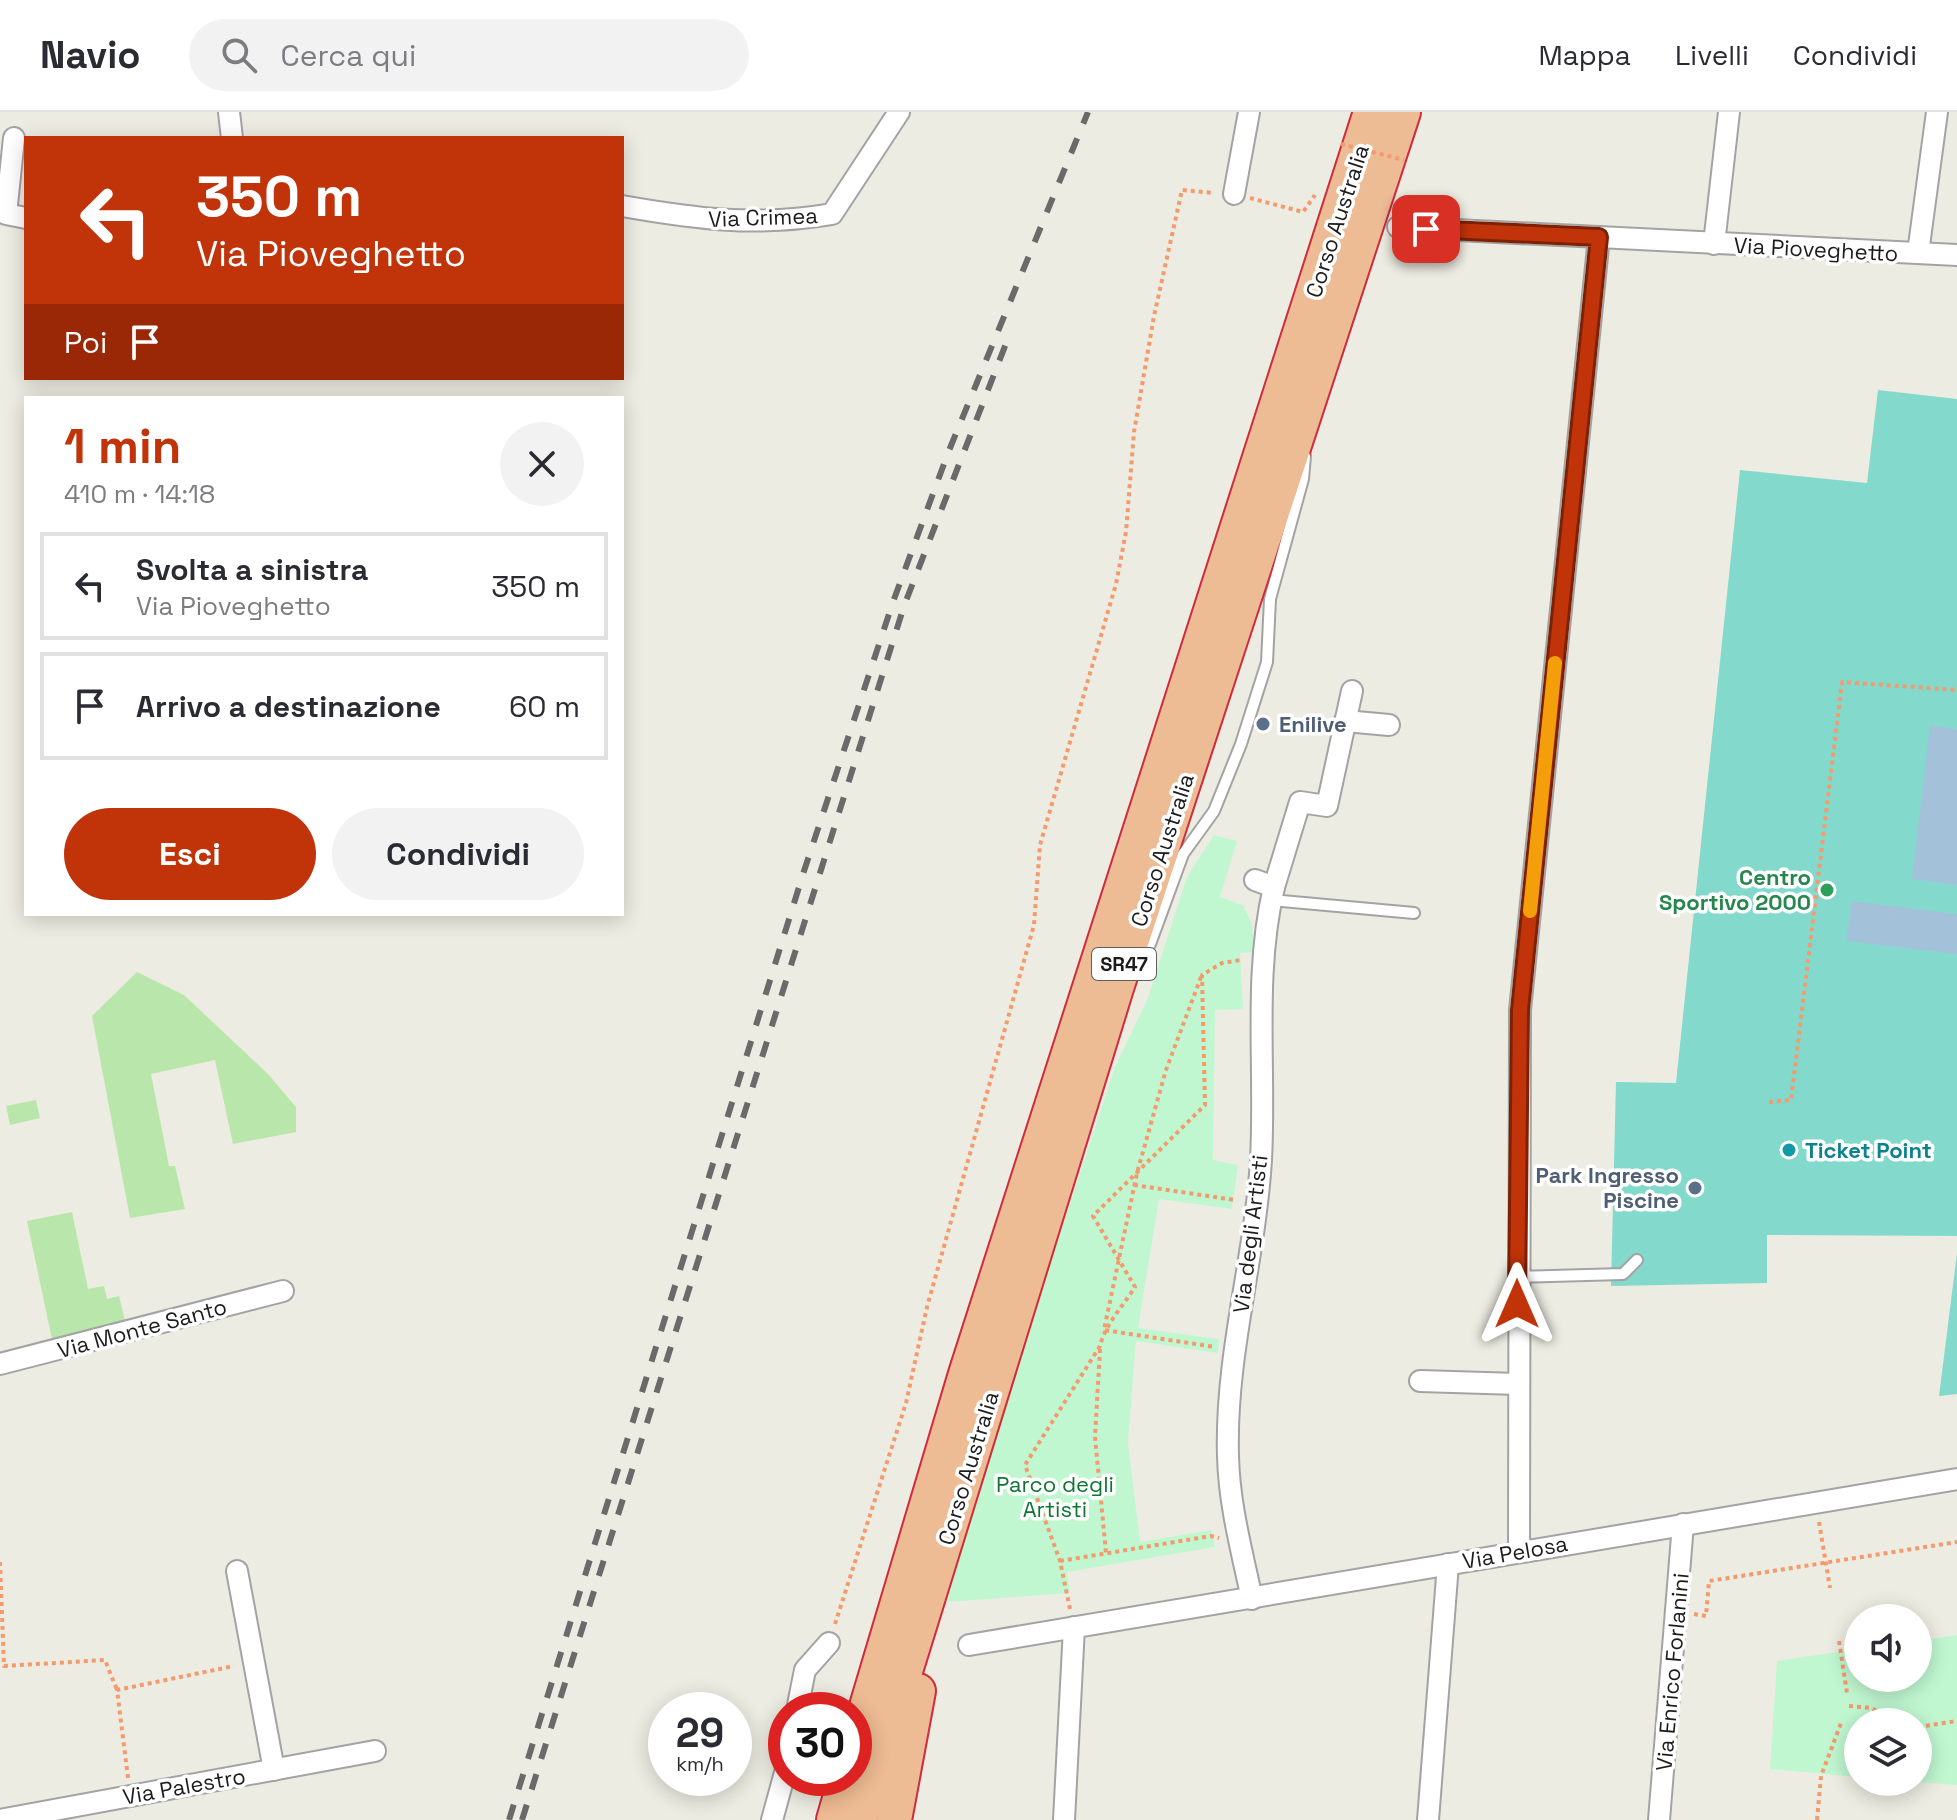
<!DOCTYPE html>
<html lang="it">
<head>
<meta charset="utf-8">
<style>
	body { margin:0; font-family:"Space Grotesk",sans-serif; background:#f2f2f3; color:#2b2b33; height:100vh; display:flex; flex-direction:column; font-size:30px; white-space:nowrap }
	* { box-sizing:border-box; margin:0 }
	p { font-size:26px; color:#7c7c81 }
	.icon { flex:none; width:44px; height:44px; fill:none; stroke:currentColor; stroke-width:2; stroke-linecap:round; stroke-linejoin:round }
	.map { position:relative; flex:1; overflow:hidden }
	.details { position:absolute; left:24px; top:284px; width:600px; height:520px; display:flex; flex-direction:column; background:#fff; border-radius:0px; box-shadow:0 4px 20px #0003 }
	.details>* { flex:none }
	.banner { position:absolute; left:24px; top:24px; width:600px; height:244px; border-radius:0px; box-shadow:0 4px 20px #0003; background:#c13308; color:#fff; overflow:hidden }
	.controls { position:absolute; left:1844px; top:1492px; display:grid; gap:16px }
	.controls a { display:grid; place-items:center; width:88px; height:88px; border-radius:50%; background:#fff; box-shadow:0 4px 20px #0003; font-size:40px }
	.speed { position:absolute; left:648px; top:1580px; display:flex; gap:16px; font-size:40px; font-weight:700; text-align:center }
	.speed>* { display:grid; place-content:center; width:104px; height:104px; border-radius:50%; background:#fff; box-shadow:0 4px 20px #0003; line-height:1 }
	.speed small { font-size:20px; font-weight:400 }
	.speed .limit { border:12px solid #d22; background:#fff; color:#111 }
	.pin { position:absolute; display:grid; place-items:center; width:68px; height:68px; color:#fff; margin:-34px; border-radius:16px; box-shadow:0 4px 12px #0006 }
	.me { position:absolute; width:88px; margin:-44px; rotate:0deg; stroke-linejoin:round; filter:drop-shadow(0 0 6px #0008) }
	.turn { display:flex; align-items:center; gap:28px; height:168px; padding:0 40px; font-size:36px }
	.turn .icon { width:104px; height:104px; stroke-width:2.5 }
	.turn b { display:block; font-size:56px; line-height:68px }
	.then { display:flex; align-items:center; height:76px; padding:0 40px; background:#0003; gap:16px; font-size:30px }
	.round { display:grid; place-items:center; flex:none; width:84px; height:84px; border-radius:42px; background:#f2f2f3 }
	.summary { display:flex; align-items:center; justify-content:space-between; height:136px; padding:0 40px }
	h1 { font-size:48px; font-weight:600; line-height:60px; color:#c13308 }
	.button { display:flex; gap:16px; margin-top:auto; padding:16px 40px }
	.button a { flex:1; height:92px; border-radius:48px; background:#c13308; color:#fff; font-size:32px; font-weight:600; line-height:92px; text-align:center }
	.button a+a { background:#f2f2f3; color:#2b2b33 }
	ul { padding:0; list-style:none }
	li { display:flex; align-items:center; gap:24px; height:108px; margin:0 16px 12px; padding:0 24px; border:4px solid #e1e1e2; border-radius:0px }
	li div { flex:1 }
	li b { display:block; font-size:30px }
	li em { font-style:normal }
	header { display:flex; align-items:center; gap:48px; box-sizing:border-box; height:112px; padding:0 40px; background:#fff; border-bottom:2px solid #e1e1e2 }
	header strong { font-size:38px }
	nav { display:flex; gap:44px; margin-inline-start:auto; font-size:28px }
	.search { width:560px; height:72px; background:#f2f2f3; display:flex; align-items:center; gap:20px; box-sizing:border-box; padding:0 28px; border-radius:44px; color:#7c7c81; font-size:30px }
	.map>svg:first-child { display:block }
	.grass { fill:#b9e6aa }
	.park { fill:#c0f7d1 }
	.pitch { fill:#83dacc }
	.water { fill:#a4c1da }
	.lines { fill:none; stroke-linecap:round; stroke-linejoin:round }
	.service-casing { stroke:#a3a3a3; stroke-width:14 }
	.minor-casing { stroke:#a3a3a3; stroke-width:24 }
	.trunk-casing { stroke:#d02b3d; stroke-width:38 }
	.path { stroke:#f49a6d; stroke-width:4; stroke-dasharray:4 4; stroke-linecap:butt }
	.service { stroke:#fff; stroke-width:10 }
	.minor { stroke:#fff; stroke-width:20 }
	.trunk { stroke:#edbb94; stroke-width:34 }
	.rail { stroke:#6a6a6a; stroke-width:6; stroke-dasharray:16 16; stroke-linecap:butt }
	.path-bridge { stroke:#f49a6d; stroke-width:4; stroke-dasharray:4 4; stroke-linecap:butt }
	.route-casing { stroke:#7d2105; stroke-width:20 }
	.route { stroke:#c13308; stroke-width:14 }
	.slow { stroke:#f59e0b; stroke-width:14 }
	.service-dot { fill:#5c6f8a; stroke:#fff; stroke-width:3 }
	.leisure-dot { fill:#2e9e5b; stroke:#fff; stroke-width:3 }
	.culture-dot { fill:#0f9aa8; stroke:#fff; stroke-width:3 }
	.labels { text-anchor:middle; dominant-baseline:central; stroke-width:7; stroke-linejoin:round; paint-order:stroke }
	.shield { fill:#fff; stroke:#606060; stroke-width:2 }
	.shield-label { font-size:20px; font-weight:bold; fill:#1c1c1c }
	.street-label { font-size:22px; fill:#1c1c1c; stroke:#fff }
	.service-label { font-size:22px; font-weight:bold; fill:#4e5e75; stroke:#fff; text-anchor:start }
	.leisure-label { font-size:22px; font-weight:bold; fill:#27864d; stroke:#fff; text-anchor:end }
	.culture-label { font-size:22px; font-weight:bold; fill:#0d838f; stroke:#fff; text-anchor:start }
	.park-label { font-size:22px; fill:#0f7530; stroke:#fff }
</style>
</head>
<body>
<header>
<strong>Navio</strong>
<div class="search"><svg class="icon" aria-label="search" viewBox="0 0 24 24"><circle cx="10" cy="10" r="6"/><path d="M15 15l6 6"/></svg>Cerca qui</div>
<nav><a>Mappa</a><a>Livelli</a><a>Condividi</a></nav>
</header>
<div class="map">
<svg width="1957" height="1708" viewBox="0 0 1957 1708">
	<rect width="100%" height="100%" fill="#edece2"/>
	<g class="grass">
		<path d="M137 860 184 883 268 962 296 995V1020L233 1032 215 948 151 962 169 1054H175L185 1097 130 1106 92 904Z"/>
		<path d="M36 988 40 1006 10 1013 6 994Z"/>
		<path d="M72 1100 88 1177 104 1174 107 1187 119 1184 125 1209 52 1227 27 1109Z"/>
	</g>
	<g class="park">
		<path d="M1214 723 1237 729 1220 785 1243 793 1252 812 1254 840 1240 841 1243 897 1215 898 1213 1048 1238 1053 1232 1097 1159 1087 1138 1216 1219 1227 1218 1241 1136 1229 1128 1330 1140 1430 1211 1418 1215 1435 1067 1460 1070 1481 947 1490 976 1378 1115 955 1148 886 1187 765Z"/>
		<path d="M1957 1523V1673L1918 1670V1610H1858V1665L1770 1657 1777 1549 1858 1537V1566H1918V1529Z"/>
	</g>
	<g class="pitch">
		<path d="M1878 278 1957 287V1124L1767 1123V1171L1611 1174 1616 970 1676 971 1740 358 1867 371Z"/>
		<path d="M1957 1141V1282L1939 1284Z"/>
	</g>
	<g class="water">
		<path d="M1930 613 1957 617V773L1912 767Z"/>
		<path d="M1852 789 1957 802V842L1846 829Z"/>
	</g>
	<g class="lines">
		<defs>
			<g id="service">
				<path d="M1271 788 1414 801"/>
				<path d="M1139 846 1150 832 1183 742 1214 699 1241 632 1267 550 1270 487 1303 367 1305 344"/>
				<path d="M1519 1165 1623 1162 1637 1148"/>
			</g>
			<g id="minor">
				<path d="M229 0 232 26"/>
				<path d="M14 26 6 102 26 106"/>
				<path d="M1234 82 1249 0"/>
				<path d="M622 94C696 107 757 115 832 102L899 0"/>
				<path d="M1398 115 1957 143"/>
				<path d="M1714 132 1729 0"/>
				<path d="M1918 141 1937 0"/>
				<path d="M1345 609 1389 613"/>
				<path d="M1274 775 1300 690 1327 694 1352 579"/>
				<path d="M0 1252 283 1179"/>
				<path d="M1420 1269 1518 1272"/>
				<path d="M1519 1439 1520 898 1599 125"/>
				<path d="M237 1459 274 1658"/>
				<path d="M1252 1487C1242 1440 1229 1392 1228 1344 1225 1244 1255 1147 1261 1048 1266 957 1253 864 1274 775L1255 768"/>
				<path d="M969 1533 1957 1367"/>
				<path d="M797 1598 805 1558 829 1531"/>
				<path d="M0 1708 375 1639"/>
				<path d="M772 1708 786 1657"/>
				<path d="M1064 1708 1074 1515"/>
				<path d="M1428 1708 1448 1452"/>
				<path d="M1659 1708 1683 1412"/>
			</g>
			<g id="trunk">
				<path d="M854 1638 966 1262 1371 0"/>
				<path d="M834 1708 846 1666"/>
				<path d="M859 1708 1116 876 1403 0"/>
				<path d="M894 1708 918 1579"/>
			</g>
		</defs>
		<use href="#service" class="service-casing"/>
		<use href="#minor" class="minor-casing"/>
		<use href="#trunk" class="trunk-casing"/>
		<g class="path">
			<path d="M1250 86 1303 100 1315 83"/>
			<path d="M1201 865 1166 958 1137 1061 1104 1218 1215 1235"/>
			<path d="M1769 990 1791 988 1842 570 1957 578"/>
			<path d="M1134 1073 1235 1088"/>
			<path d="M1100 1237 1095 1325 1106 1441"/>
			<path d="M1819 1410 1830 1476"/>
			<path d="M1060 1449 1211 1424 1219 1426"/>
			<path d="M0 1450 4 1554 105 1548 117 1578"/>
			<path d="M1070 1497 1060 1449 1025 1353 1100 1234C1105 1213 1123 1194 1135 1175L1093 1104 1205 993 1202 863 1222 851 1241 848"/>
			<path d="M1694 1502 1706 1504 1709 1469 1957 1430"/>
			<path d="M835 1512 906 1291 927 1195 1034 813 1040 733 1116 472 1126 420 1134 320 1154 204 1182 78 1214 81"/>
			<path d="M1839 1529 1847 1581"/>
			<path d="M1849 1594 1871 1596 1898 1610"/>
			<path d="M1918 1615 1957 1609"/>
			<path d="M128 1666 117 1578 234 1554"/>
			<path d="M1817 1708 1821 1664 1841 1611"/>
		</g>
		<use href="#service" class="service"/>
		<use href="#minor" class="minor"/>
		<use href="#trunk" class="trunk"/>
		<g class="rail">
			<path d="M509 1708 804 759 893 490 948 341 1088 0"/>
			<path d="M522 1708 904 494 1007 229"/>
		</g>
		<path class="path-bridge" d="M1341 32 1404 48"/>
	</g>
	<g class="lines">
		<defs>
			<path id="route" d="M1426 117 1599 125 1520 898 1517 1192"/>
		</defs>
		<use href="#route" class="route-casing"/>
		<use href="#route" class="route"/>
		<path class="slow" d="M1530 799 1555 551"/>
	</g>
	<g class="service-dot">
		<circle cx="1263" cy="612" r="8"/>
		<circle cx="1695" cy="1076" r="8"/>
	</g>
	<circle class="leisure-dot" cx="1827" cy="778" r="8"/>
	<circle class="culture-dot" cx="1789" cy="1038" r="8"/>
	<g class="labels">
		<rect class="shield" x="1092" y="836" width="64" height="32" rx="6"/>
		<g class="shield-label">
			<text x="1124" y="852">SR47</text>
		</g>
		<g class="street-label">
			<text transform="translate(763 105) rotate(-2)">Via Crimea</text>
			<text transform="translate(1337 109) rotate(-72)">Corso Australia</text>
			<text transform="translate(1816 137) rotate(3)">Via Pioveghetto</text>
			<text transform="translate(1162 738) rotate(-72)">Corso Australia</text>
			<text transform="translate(1250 1122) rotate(-83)">Via degli Artisti</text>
			<text transform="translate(142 1216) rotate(-15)">Via Monte Santo</text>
			<text transform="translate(968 1356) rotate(-73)">Corso Australia</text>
			<text transform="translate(1515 1440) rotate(-10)">Via Pelosa</text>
			<text transform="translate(1672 1560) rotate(-85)">Via Enrico Forlanini</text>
			<text transform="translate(184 1674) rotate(-10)">Via Palestro</text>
		</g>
		<g class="service-label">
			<text x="1279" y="612">Enilive</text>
			<text x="1679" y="1063" text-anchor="end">Park Ingresso<tspan x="1679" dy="25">Piscine</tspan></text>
		</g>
		<g class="leisure-label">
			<text x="1811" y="765">Centro<tspan x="1811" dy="25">Sportivo 2000</tspan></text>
		</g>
		<g class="culture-label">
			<text x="1805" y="1038">Ticket Point</text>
		</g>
		<g class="park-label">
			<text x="1055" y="1372">Parco degli<tspan x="1055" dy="25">Artisti</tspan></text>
		</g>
	</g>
</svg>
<div class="controls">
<a><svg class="icon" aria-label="sound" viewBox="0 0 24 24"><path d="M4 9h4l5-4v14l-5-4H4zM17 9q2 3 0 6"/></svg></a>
<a><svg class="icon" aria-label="layers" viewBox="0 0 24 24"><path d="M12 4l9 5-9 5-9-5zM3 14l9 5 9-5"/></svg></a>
</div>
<div class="speed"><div>29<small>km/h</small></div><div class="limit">30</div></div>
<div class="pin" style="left:1426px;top:117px;background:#d93025"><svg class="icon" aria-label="arrive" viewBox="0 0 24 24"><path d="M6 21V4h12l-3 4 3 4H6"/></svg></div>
<svg class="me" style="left:1517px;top:1192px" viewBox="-20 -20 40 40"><path d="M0-17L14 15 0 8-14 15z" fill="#c13308" stroke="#fff" stroke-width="4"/></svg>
<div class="banner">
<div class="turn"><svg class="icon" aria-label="left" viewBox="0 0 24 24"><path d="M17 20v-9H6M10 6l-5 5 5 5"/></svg><div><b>350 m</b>Via Pioveghetto</div></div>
<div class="then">Poi<svg class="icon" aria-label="arrive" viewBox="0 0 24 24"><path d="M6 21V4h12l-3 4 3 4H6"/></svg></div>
</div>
<section class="details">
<div class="summary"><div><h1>1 min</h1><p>410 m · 14:18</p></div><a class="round"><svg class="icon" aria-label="close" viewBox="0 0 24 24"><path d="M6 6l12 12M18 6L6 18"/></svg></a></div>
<ul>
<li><svg class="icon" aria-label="left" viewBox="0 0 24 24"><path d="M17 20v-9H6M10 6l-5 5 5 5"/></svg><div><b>Svolta a sinistra</b><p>Via Pioveghetto</p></div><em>350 m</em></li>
<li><svg class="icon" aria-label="arrive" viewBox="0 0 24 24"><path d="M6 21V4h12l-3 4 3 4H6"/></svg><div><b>Arrivo a destinazione</b></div><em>60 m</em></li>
</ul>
<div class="button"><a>Esci</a><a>Condividi</a></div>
</section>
</div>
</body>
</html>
